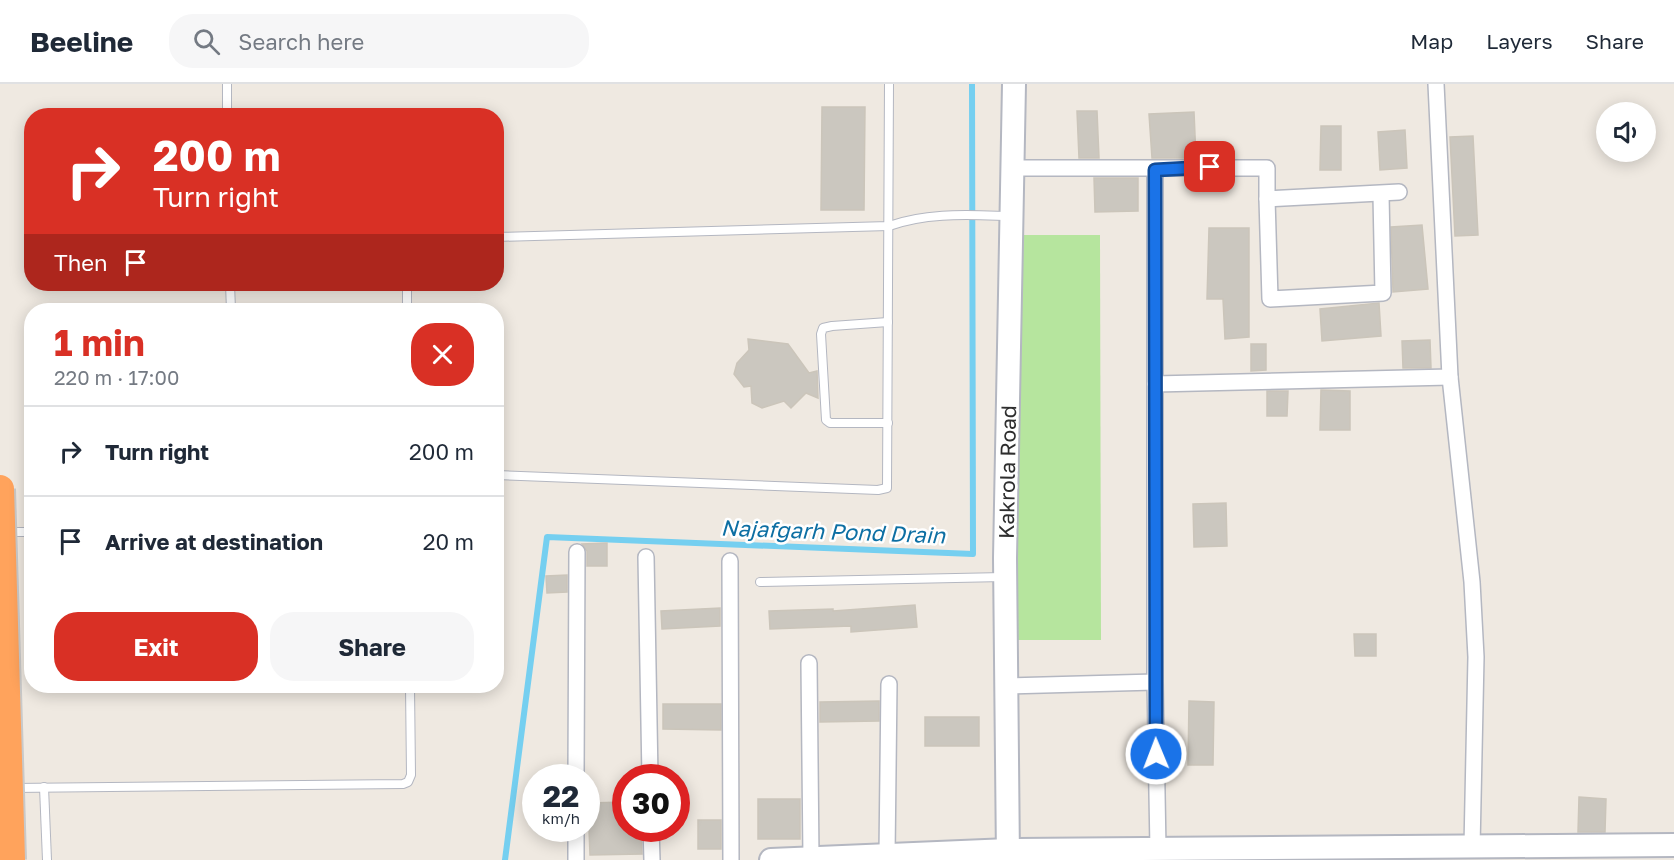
<!DOCTYPE html>
<html lang="en">
<head>
<meta charset="utf-8">
<style>
	body { margin:0; font-family:"Golos Text",sans-serif; background:#f6f6f7; color:#1f2937; height:100vh; display:flex; flex-direction:column; font-size:22px; white-space:nowrap }
	* { box-sizing:border-box; margin:0 }
	p { font-size:20px; color:#747a83 }
	.icon { flex:none; width:33px; height:33px; fill:none; stroke:currentColor; stroke-width:2; stroke-linecap:round; stroke-linejoin:round }
	.map { position:relative; flex:1; overflow:hidden }
	.sheet { position:absolute; left:24px; top:219px; width:480px; height:390px; display:flex; flex-direction:column; background:#fff; border-radius:24px; box-shadow:0 3px 15px #0003 }
	.sheet>* { flex:none }
	.hud { position:absolute; left:24px; top:24px; width:480px; height:183px; border-radius:24px; box-shadow:0 3px 15px #0003; background:#d93025; color:#fff; overflow:hidden }
	.controls { position:absolute; left:1596px; top:18px; display:grid; gap:12px }
	.controls a { display:grid; place-items:center; width:60px; height:60px; border-radius:50%; background:#fff; box-shadow:0 3px 15px #0003; font-size:30px }
	.speed { position:absolute; left:522px; top:680px; display:flex; gap:12px; font-size:30px; font-weight:700; text-align:center }
	.speed>* { display:grid; place-content:center; width:78px; height:78px; border-radius:50%; background:#fff; box-shadow:0 3px 15px #0003; line-height:1 }
	.speed small { font-size:15px; font-weight:400 }
	.speed .limit { border:9px solid #d22; background:#fff; color:#111 }
	.pin { position:absolute; display:grid; place-items:center; width:51px; height:51px; color:#fff; margin:-26px; border-radius:12px; box-shadow:0 3px 9px #0006 }
	.me { position:absolute; width:66px; margin:-33px; rotate:359deg; stroke-linejoin:round; filter:drop-shadow(0 0 4px #0008) }
	.turn { display:flex; align-items:center; gap:21px; height:126px; padding:0 30px; font-size:27px }
	.turn .icon { width:78px; height:78px; stroke-width:2.5 }
	.turn b { display:block; font-size:42px; line-height:51px }
	.then { display:flex; align-items:center; height:57px; padding:0 30px; background:#0003; gap:12px; font-size:22px }
	.round { display:grid; place-items:center; flex:none; width:63px; height:63px; border-radius:24px; background:#f6f6f7 }
	.head { display:flex; align-items:center; justify-content:space-between; height:102px; padding:0 30px }
	h1 { font-size:36px; font-weight:700; line-height:45px; color:#d93025 }
	.action { display:flex; gap:12px; margin-top:auto; padding:12px 30px }
	.action a { flex:1; height:69px; border-radius:24px; background:#d93025; color:#fff; font-size:24px; font-weight:700; line-height:69px; text-align:center }
	.action a+a { background:#f6f6f7; color:#1f2937 }
	ul { padding:0; list-style:none }
	li { display:flex; align-items:center; gap:18px; height:90px; padding:0 30px; border-top:2px solid #e0e1e3 }
	li div { flex:1 }
	li b { display:block; font-size:22px }
	li em { font-style:normal }
	header { display:flex; align-items:center; gap:36px; box-sizing:border-box; height:84px; padding:0 30px; background:#fff; border-bottom:2px solid #e0e1e3 }
	header strong { font-size:28px }
	nav { display:flex; gap:33px; margin-inline-start:auto; font-size:21px }
	.search { width:420px; height:54px; background:#f6f6f7; display:flex; align-items:center; gap:15px; box-sizing:border-box; padding:0 21px; border-radius:24px; color:#747a83; font-size:22px }
	.map>svg:first-child { display:block }
	.green { fill:#b6e59e }
	.lines { fill:none; stroke-linecap:round; stroke-linejoin:round }
	.stream { stroke:#75cff0; stroke-width:6 }
	.building { fill:#cbc7bf; stroke:#cbc5ba; stroke-width:1.5 }
	.lane-casing { stroke:#b4b7c1; stroke-width:10 }
	.street-casing { stroke:#b4b7c1; stroke-width:18 }
	.secondary-casing { stroke:#b4b7c1; stroke-width:26 }
	.lane { stroke:#fff; stroke-width:8 }
	.street { stroke:#fff; stroke-width:15 }
	.secondary { stroke:#fff; stroke-width:22 }
	.highway-bridge-casing { stroke:#c9c9c9; stroke-width:32; stroke-linecap:butt }
	.highway-bridge { stroke:#ffa35c; stroke-width:28 }
	.route-casing { stroke:#114b97; stroke-width:15 }
	.route { stroke:#1a73e8; stroke-width:10 }
	.labels { text-anchor:middle; dominant-baseline:central; stroke-width:5; stroke-linejoin:round; paint-order:stroke }
	.street-label { font-size:21px; fill:#2e2e2e; stroke:#fff }
	.water-label { font-size:22px; font-style:italic; fill:#0d6fa3; stroke:#fff }
</style>
</head>
<body>
<header>
<strong>Beeline</strong>
<div class="search"><svg class="icon" aria-label="search" viewBox="0 0 24 24"><circle cx="10" cy="10" r="6"/><path d="M15 15l6 6"/></svg>Search here</div>
<nav><a>Map</a><a>Layers</a><a>Share</a></nav>
</header>
<div class="map">
<svg width="1674" height="776" viewBox="0 0 1674 776">
	<rect width="100%" height="100%" fill="#efe9e1"/>
	<path class="green" d="M1021 151H1100L1101 556H1011Z"/>
	<g class="lines">
		<path class="stream" d="M505 776 547 453 973 470 972 0"/>
	</g>
	<g class="building">
		<path d="M822 23H865L864 126H821Z"/>
		<path d="M1077 27H1097L1099 74H1079Z"/>
		<path d="M1194 28 1196 74H1152L1149 30Z"/>
		<path d="M1321 42H1341V86H1320Z"/>
		<path d="M1405 46 1407 84 1380 86 1378 48Z"/>
		<path d="M1473 52 1478 151 1455 152 1450 53Z"/>
		<path d="M1094 94H1138V127L1095 128Z"/>
		<path d="M1422 141 1428 205 1393 208 1391 143Z"/>
		<path d="M1209 144H1249V253L1225 255 1223 215H1207Z"/>
		<path d="M1379 219 1381 252 1322 257 1320 225Z"/>
		<path d="M748 255 788 260 809 289 817 287 818 314 806 309 791 324 784 317 762 324 752 319 751 302 744 303 734 290 737 279 749 266Z"/>
		<path d="M1430 256 1431 284H1403L1402 257Z"/>
		<path d="M1251 260H1266V286L1251 287Z"/>
		<path d="M1321 306 1350 307V346H1320Z"/>
		<path d="M1267 307H1288L1287 332H1267Z"/>
		<path d="M1226 419 1227 462 1194 463 1193 420Z"/>
		<path d="M607 459V482H587V467L582 460Z"/>
		<path d="M567 491V508L547 509 546 492Z"/>
		<path d="M915 521 917 543 851 548V542L770 545 769 527 833 525V527Z"/>
		<path d="M720 524V542L662 545 661 527Z"/>
		<path d="M1354 550H1376V572H1355Z"/>
		<path d="M879 617V637L820 638V618Z"/>
		<path d="M1189 617 1214 618 1213 681H1188Z"/>
		<path d="M663 620H721V646L663 645Z"/>
		<rect x="925" y="633" width="54" height="29"/>
		<path d="M1579 713 1606 715 1605 748H1578Z"/>
		<rect x="758" y="715" width="42" height="40"/>
		<path d="M626 718V747H641L642 770 590 771 588 719Z"/>
		<rect x="698" y="736" width="23" height="29"/>
	</g>
	<g class="lines">
		<defs>
			<g id="lane">
				<path d="M227 0V32"/>
				<path d="M496 153 889 142C928 128 969 131 1010 132"/>
				<path d="M230 200 231 226"/>
				<path d="M407 200V226"/>
				<path d="M888 339H830L826 336 821 250 823 244 832 242 888 238"/>
				<path d="M496 391 878 406 887 404 889 0"/>
				<path d="M7 448H32"/>
				<path d="M760 498 1004 493"/>
				<path d="M44 703 47 776"/>
				<path d="M13 704 403 700 408 698 411 691 410 602"/>
			</g>
			<g id="street">
				<path d="M1013 84H1267V115L1399 108"/>
				<path d="M1267 115 1270 215 1383 209 1381 111"/>
				<path d="M1450 293 1472 498 1476 573 1472 763"/>
				<path d="M1155 300 1450 293 1436 0"/>
				<path d="M646 473 650 693"/>
				<path d="M730 477 731 776"/>
				<path d="M809 579 811 774"/>
				<path d="M1155 598 1158 765"/>
				<path d="M1007 602 1155 598V86"/>
				<path d="M576 693 577 468"/>
				<path d="M651 744 652 776"/>
				<path d="M887 771 889 600"/>
				<path d="M576 776V744"/>
			</g>
			<g id="secondary">
				<path d="M771 776 1009 766 1674 761"/>
				<path d="M1008 776 1005 474 1014 0"/>
			</g>
		</defs>
		<use href="#lane" class="lane-casing"/>
		<use href="#street" class="street-casing"/>
		<use href="#secondary" class="secondary-casing"/>
		<use href="#lane" class="lane"/>
		<use href="#street" class="street"/>
		<use href="#secondary" class="secondary"/>
		<defs>
			<path id="highway-bridge" d="M0 405 11 776"/>
		</defs>
		<use href="#highway-bridge" class="highway-bridge-casing"/>
		<use href="#highway-bridge" class="highway-bridge"/>
	</g>
	<g class="lines">
		<defs>
			<path id="route" d="M1156 670 1155 86 1210 83"/>
		</defs>
		<use href="#route" class="route-casing"/>
		<use href="#route" class="route"/>
	</g>
	<g class="labels">
		<g class="street-label">
			<text transform="translate(1007 388) rotate(-89)">Kakrola Road</text>
		</g>
		<g class="water-label">
			<text transform="translate(833 447) rotate(2)">Najafgarh Pond Drain</text>
		</g>
	</g>
</svg>
<div class="controls">
<a><svg class="icon" aria-label="sound" viewBox="0 0 24 24"><path d="M4 9h4l5-4v14l-5-4H4zM17 9q2 3 0 6"/></svg></a>
</div>
<div class="speed"><div>22<small>km/h</small></div><div class="limit">30</div></div>
<div class="pin" style="left:1210px;top:83px;background:#d93025"><svg class="icon" aria-label="arrive" viewBox="0 0 24 24"><path d="M6 21V4h12l-3 4 3 4H6"/></svg></div>
<svg class="me" style="left:1156px;top:670px" viewBox="-20 -20 40 40"><circle r="17" fill="#1a73e8" stroke="#fff" stroke-width="3"/><path d="M0-11L8 9 0 5-8 9z" fill="#fff"/></svg>
<div class="hud">
<div class="turn"><svg class="icon" aria-label="right" viewBox="0 0 24 24"><path d="M7 20v-9h11M14 6l5 5-5 5"/></svg><div><b>200 m</b>Turn right</div></div>
<div class="then">Then<svg class="icon" aria-label="arrive" viewBox="0 0 24 24"><path d="M6 21V4h12l-3 4 3 4H6"/></svg></div>
</div>
<section class="sheet">
<div class="head"><div><h1>1 min</h1><p>220 m · 17:00</p></div><a class="round" style="background:#d93025;color:#fff"><svg class="icon" aria-label="close" viewBox="0 0 24 24"><path d="M6 6l12 12M18 6L6 18"/></svg></a></div>
<ul>
<li><svg class="icon" aria-label="right" viewBox="0 0 24 24"><path d="M7 20v-9h11M14 6l5 5-5 5"/></svg><div><b>Turn right</b></div><em>200 m</em></li>
<li><svg class="icon" aria-label="arrive" viewBox="0 0 24 24"><path d="M6 21V4h12l-3 4 3 4H6"/></svg><div><b>Arrive at destination</b></div><em>20 m</em></li>
</ul>
<div class="action"><a>Exit</a><a>Share</a></div>
</section>
</div>
</body>
</html>
